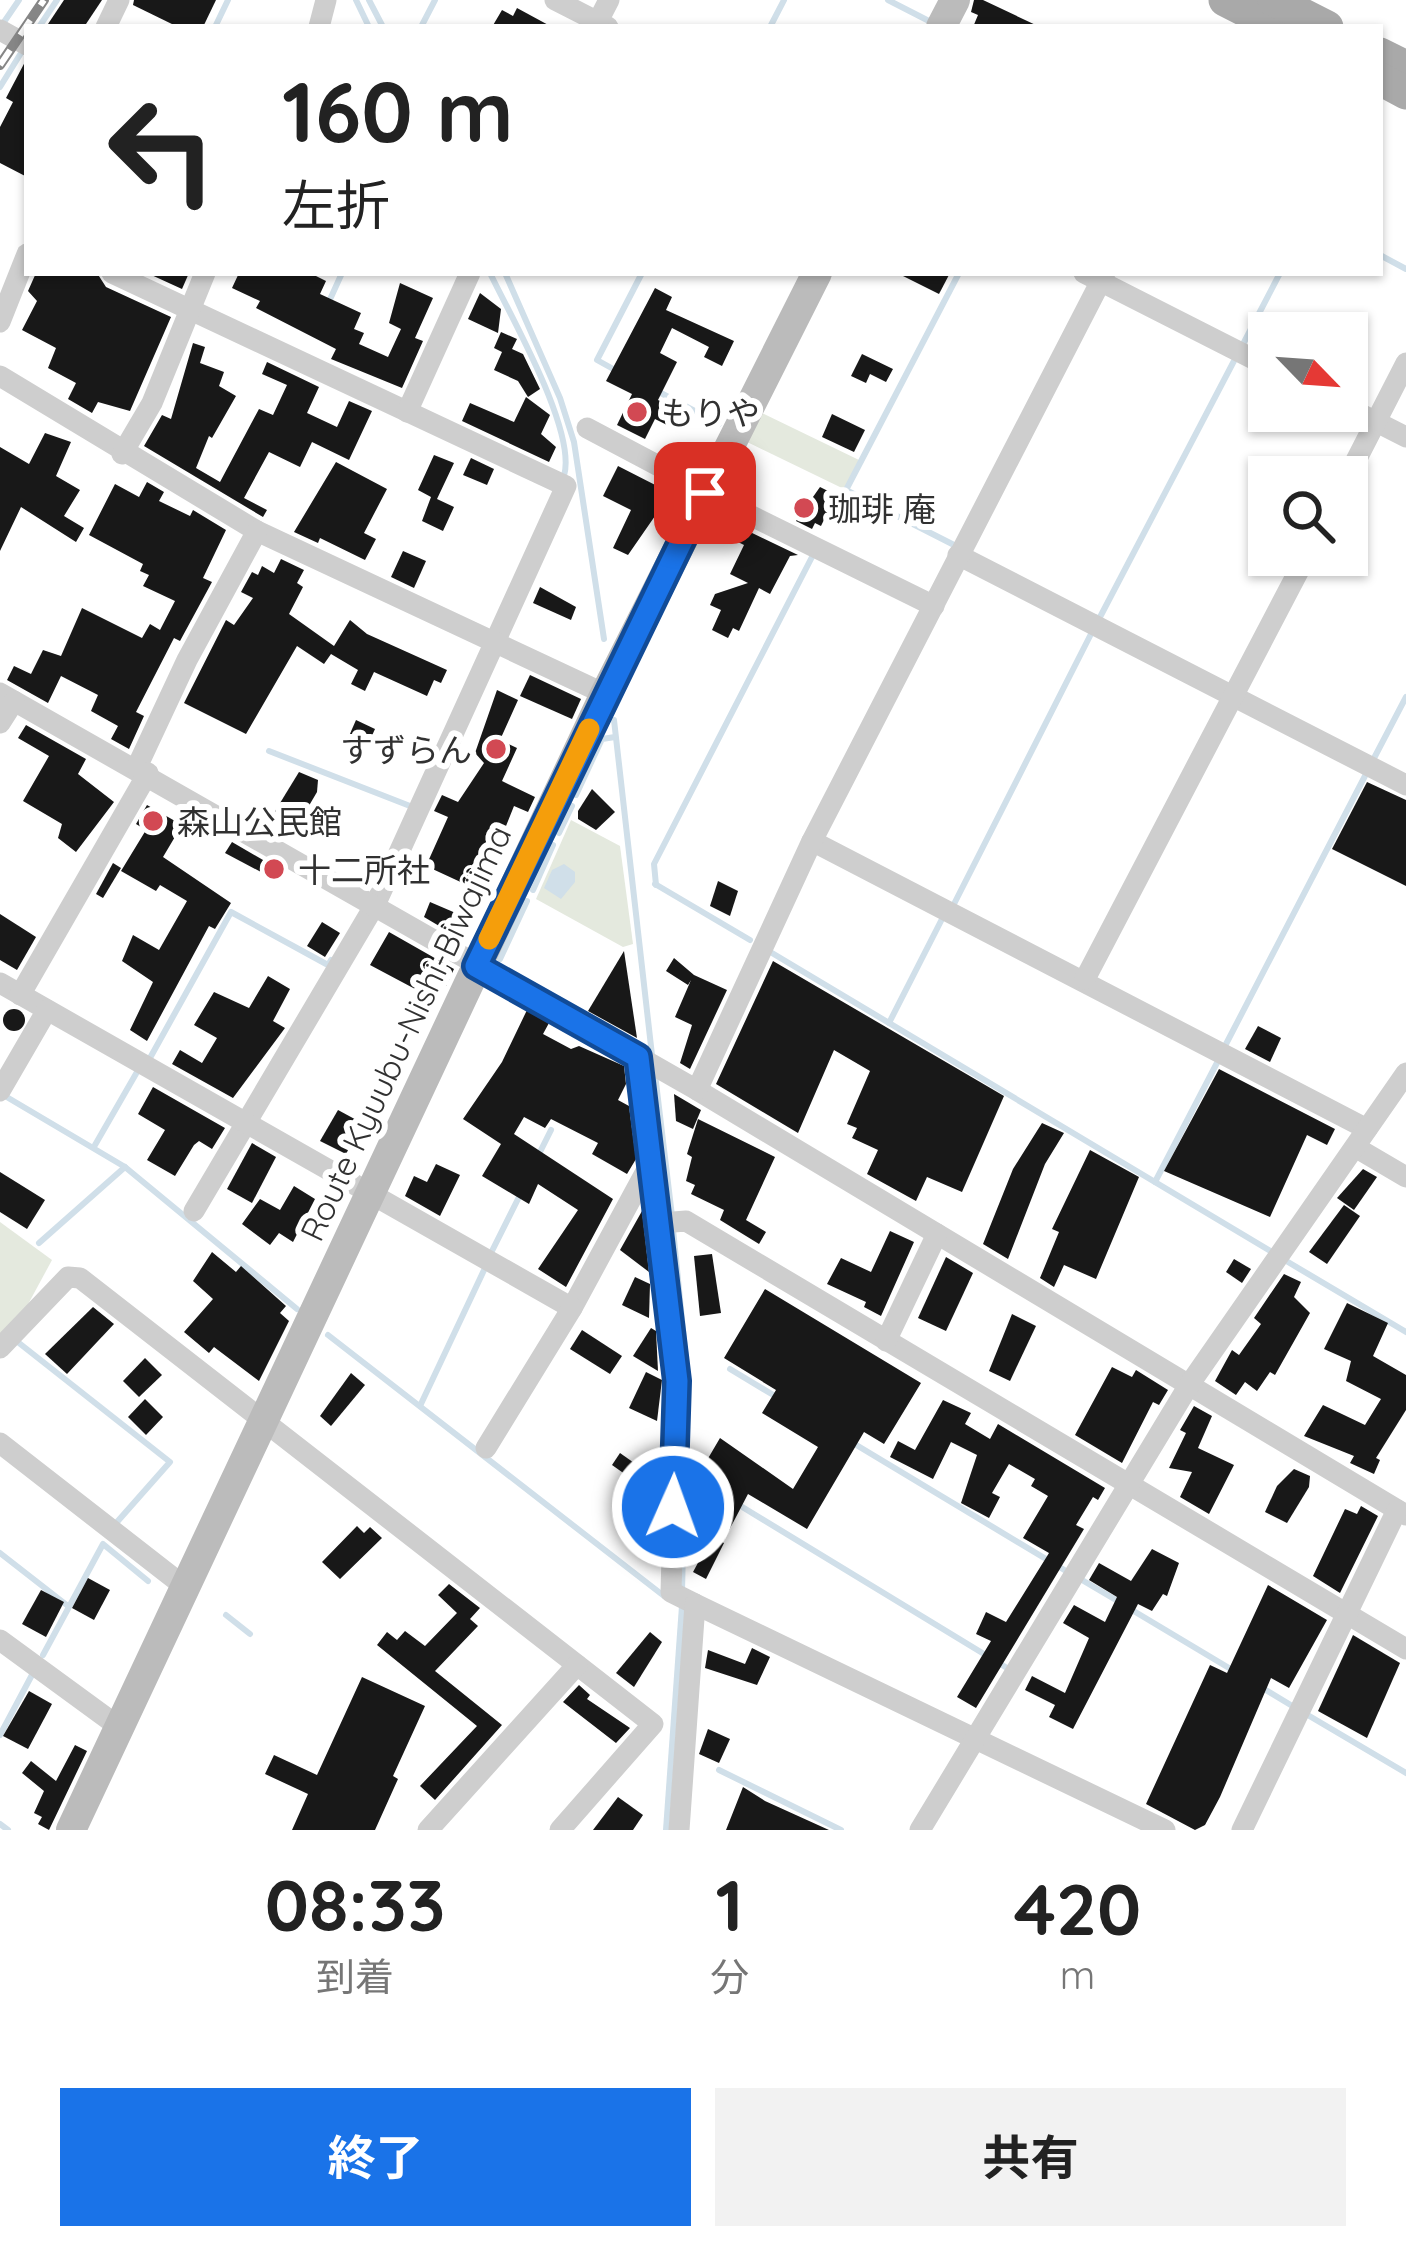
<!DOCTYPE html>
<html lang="ja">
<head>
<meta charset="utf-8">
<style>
	body { margin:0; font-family:Quicksand,"Noto Sans JP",sans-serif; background:#f2f2f2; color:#222; height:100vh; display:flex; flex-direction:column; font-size:45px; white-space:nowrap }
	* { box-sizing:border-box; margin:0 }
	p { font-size:39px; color:#767676 }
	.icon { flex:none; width:66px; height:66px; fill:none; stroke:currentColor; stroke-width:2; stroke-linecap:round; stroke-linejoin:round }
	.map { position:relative; height:1830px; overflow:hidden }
	.sheet { display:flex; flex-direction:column; background:#fff; flex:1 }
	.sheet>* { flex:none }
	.hud { position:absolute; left:24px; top:24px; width:1359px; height:252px; border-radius:0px; box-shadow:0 3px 9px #0004; background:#fff; color:#222; overflow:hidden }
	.needle { width:78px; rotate:115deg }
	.fabs { position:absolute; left:1248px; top:312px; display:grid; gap:24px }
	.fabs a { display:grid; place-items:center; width:120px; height:120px; border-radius:0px; background:#fff; box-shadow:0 3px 9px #0004; font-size:60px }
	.pin { position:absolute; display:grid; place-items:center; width:102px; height:102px; color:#fff; margin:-51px; border-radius:24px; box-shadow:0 6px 18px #0006 }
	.me { position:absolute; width:132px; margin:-66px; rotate:2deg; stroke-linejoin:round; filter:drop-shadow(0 0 9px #0008) }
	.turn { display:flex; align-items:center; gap:42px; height:252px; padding:0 60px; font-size:54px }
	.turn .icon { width:156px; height:156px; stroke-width:2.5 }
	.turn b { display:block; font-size:84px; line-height:102px }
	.eta { display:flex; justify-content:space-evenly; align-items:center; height:204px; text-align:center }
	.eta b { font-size:72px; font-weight:700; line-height:84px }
	.cta { display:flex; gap:24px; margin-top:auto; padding:24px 60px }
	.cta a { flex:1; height:138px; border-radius:0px; background:#1a73e8; color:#fff; font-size:48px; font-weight:700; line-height:138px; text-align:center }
	.cta a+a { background:#f2f2f2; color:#222 }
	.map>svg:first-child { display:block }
	.green { fill:#e4e9de }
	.water { fill:#d0dfe9 }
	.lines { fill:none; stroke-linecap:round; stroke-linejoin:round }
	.stream { stroke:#d0dfe9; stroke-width:6 }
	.building { fill:#181818 }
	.minor { stroke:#cecece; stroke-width:21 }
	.secondary { stroke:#bbb; stroke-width:30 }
	.primary { stroke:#a9a9a9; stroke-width:33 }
	.rail-casing { stroke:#868686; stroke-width:10 }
	.rail { stroke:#fff; stroke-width:6; stroke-dasharray:18; stroke-linecap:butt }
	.route-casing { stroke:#114b97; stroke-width:30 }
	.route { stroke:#1a73e8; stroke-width:21 }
	.slow { stroke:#f59e0b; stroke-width:21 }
	.poi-dot { fill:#d24953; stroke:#fff; stroke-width:4.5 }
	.labels { text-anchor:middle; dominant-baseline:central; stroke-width:12; stroke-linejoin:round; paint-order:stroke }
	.poi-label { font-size:33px; fill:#313131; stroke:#fff; text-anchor:start }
	.street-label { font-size:33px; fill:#313131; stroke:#fff }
</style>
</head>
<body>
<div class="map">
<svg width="1406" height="1830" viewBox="0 0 1406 1830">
	<rect width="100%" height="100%" fill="#fff"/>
	<g class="green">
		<path d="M758 411 859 460 844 489 743 440Z"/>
		<path d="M571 820 620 846 633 944 623 947 536 899Z"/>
		<path d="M0 1222 52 1260 26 1308 0 1334Z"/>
	</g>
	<path class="water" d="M564 864 575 872V882L561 899 544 888 552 870Z"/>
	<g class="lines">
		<g class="stream">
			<path d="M356 0 369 27"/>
			<path d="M369 0 383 27"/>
			<path d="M888 0 927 20"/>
			<path d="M4 22 19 0"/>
			<path d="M39 27 57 0"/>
			<path d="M215 27 228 0"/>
			<path d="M421 27 435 0"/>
			<path d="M770 27 784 0"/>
			<path d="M0 87 21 53"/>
			<path d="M1380 255 1406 269"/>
			<path d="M490 273C511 317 577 431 564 476"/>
			<path d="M505 273 560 398 574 442 604 639"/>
			<path d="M327 306 342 273"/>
			<path d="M1241 348 1280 273"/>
			<path d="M615 370 597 360 642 273"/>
			<path d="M659 392 719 424"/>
			<path d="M958 547 846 490 959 273"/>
			<path d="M1095 617 1099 619 1235 359"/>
			<path d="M614 720 652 1055"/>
			<path d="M269 751 410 806"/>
			<path d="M1372 762 1406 697"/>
			<path d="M576 795 602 739 615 737"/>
			<path d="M559 833 572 806"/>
			<path d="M655 884 750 940"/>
			<path d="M656 885 654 864 813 555"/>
			<path d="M533 890 553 845"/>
			<path d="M953 906 1093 630"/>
			<path d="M767 950 1272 1252"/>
			<path d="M500 959 527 901"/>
			<path d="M889 1023 943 917"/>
			<path d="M1225 1046 1366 774"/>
			<path d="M150 1058 231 912 328 965 331 960"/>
			<path d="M655 1074 672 1216"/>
			<path d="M5 1096 125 1167 297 1309"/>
			<path d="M95 1145 137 1072"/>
			<path d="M539 1154 551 1130"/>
			<path d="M1155 1182 1219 1059"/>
			<path d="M673 1229 687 1370 682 1593"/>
			<path d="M39 1243 125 1167"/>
			<path d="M490 1255 521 1193"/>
			<path d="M1288 1262 1406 1332"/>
			<path d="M328 1335 664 1596"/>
			<path d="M19 1343 170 1462 117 1522"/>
			<path d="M730 1369 775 1396"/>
			<path d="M420 1406 485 1268"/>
			<path d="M853 1443 1066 1571"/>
			<path d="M696 1480 717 1492"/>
			<path d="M739 1505 1007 1668"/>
			<path d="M0 1553 68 1606"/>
			<path d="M1082 1580 1121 1603"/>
			<path d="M1132 1610 1234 1671"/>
			<path d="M226 1615 250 1634"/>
			<path d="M43 1655 103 1544 148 1581"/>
			<path d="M1261 1687 1294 1707"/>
			<path d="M1306 1714 1406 1773"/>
			<path d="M0 1735 33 1673"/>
			<path d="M719 1770 841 1830"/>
			<path d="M0 1824 8 1830"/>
			<path d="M666 1830 682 1606"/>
		</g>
	</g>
	<g class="building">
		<path d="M64 0H102L84 27H46Z"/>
		<path d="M134 0H216L203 27H178L133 5Z"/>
		<path d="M974 0H983L1040 27H973L978 15 971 12Z"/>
		<path d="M517 8 552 27H492L502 10 513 16Z"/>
		<path d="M26 60H27V177L0 163V127L13 102 6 98Z"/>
		<path d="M36 273H97L106 287 171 317 130 411 98 402 92 413 68 399 76 383 48 368 56 348 22 330 37 301 28 291Z"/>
		<path d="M147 273H189L182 289Z"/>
		<path d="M239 273H310L326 281 320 294 361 313 354 329 364 333 359 344 388 357 401 329 389 323 400 283 433 298 415 338 423 341 402 388 331 359 336 349 256 308 260 301 232 288Z"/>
		<path d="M897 273H950L939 294Z"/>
		<path d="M655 288 672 297 666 310 734 341 722 366 704 357 709 347 672 328 660 353 677 362 658 400 689 415 681 432 655 419 645 439 617 425 632 394 606 381Z"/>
		<path d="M480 293 501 309 498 333 468 319Z"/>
		<path d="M501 332 517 339 512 349 523 354 540 389 528 397 518 381 494 370 502 352 494 348Z"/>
		<path d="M193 343 205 347 200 363 224 372 219 386 236 396 212 438 209 436 196 468 220 482 259 409 273 415 287 385 262 374 267 362 319 387 307 413 337 427 349 401 372 411 349 460 312 442 300 467 269 452 244 498 267 510 263 517 144 446 162 415 171 419Z"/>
		<path d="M862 354 893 369 886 382 870 374 866 383 851 376Z"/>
		<path d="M526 397 550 415 541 434 556 447 549 462 462 421 470 403 514 422Z"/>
		<path d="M832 414 865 430 854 452 822 437Z"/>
		<path d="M45 433 71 442 56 476 80 490 64 516 84 528 76 542 21 507 0 551V447L29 464Z"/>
		<path d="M434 455 454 463 437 499 454 507 443 531 422 521 431 497 418 490Z"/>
		<path d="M471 458 494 469 487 485 463 475Z"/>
		<path d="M336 462 387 489 364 533 376 539 365 560 320 538 318 543 294 532Z"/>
		<path d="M618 466 667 491 661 518 655 516 628 555 613 548 631 510 603 496Z"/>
		<path d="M147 482 164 492 159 501 190 516 193 510 226 530 203 578 212 582 180 641 174 638 136 712 144 716 129 749 111 739 118 726 91 711 98 695 61 676 48 703 7 680 14 666 31 674 43 650 61 656 82 608 142 638 150 624 160 630 175 601 143 586 149 575 140 571 143 564 89 535 115 484 139 497Z"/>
		<path d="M820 487 836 495 821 526 815 523 812 529 796 521Z"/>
		<path d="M717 516 798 555 790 556 770 594 759 588 739 631 733 628 728 638 712 630 721 610 710 605 715 594 748 583 730 574 744 545 710 528Z"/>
		<path d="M403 551 426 561 414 588 391 577Z"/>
		<path d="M281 559 304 570 297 583 303 587 289 614 334 646 350 620 367 634 447 670 441 683 434 680 427 696 374 672 365 691 351 684 358 670 331 654 324 664 297 646 246 734 184 703 226 620 234 625 253 598 241 592 252 572 258 575 262 566 274 573Z"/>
		<path d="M540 587 576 607 571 620 533 603Z"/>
		<path d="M530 675 581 699 572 719 520 696Z"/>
		<path d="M497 690 518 700 500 740 517 748 502 781 535 797 528 812 514 806 480 891 426 866 448 817 434 811 442 795 458 802 484 763 475 753Z"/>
		<path d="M356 720 375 729 365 751 346 743Z"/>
		<path d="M26 725 86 759 78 774 114 802 76 852 58 838 62 824 23 801 49 756 18 738Z"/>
		<path d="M299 772 318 780 317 792 293 833 269 821Z"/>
		<path d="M1367 782 1406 800V886L1332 849Z"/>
		<path d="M592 789 615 812 596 830 578 819V811Z"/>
		<path d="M147 805 182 825 163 857 231 903 215 929 209 926 147 1041 130 1030 153 982 122 961 133 935 159 950 187 901 160 885 156 891 121 871 146 830 136 824Z"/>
		<path d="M232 842 282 871 276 880 225 853Z"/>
		<path d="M113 863 121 868 103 898 96 894Z"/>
		<path d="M718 881 738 891 730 916 710 906Z"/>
		<path d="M430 902 465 917 456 936 424 917Z"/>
		<path d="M0 914 36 937 17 970 0 960Z"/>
		<path d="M322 922 340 933 325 957 307 946Z"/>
		<path d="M389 932 454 969 446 986 439 983 432 998 370 965Z"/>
		<path d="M624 951 637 1038 588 1011Z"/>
		<path d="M674 958 694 975 727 990 690 1069 680 1063 692 1025 675 1017 691 980 688 985 666 971Z"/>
		<path d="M773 961 1004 1096 962 1192 927 1177 916 1201 867 1174 878 1150 852 1138 857 1128 847 1124 870 1071 834 1050 798 1133 716 1084Z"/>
		<path d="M268 976 290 989 273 1021 285 1028 233 1098 172 1064 180 1050 202 1063 217 1038 194 1025 214 992 249 1008Z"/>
		<circle cx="14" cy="1020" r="11"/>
		<path d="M527 1010 549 1023 543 1034 571 1049 579 1046 624 1066 626 1084 618 1100 629 1106 636 1159 627 1174 592 1154 598 1143 551 1119 545 1128 524 1117 514 1134 613 1199 566 1287 538 1269 578 1210 538 1184 529 1204 482 1176 501 1144 463 1119 502 1062Z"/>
		<path d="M1258 1026 1281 1038 1270 1062 1245 1049Z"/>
		<path d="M1219 1069 1335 1129 1327 1145 1307 1135 1270 1217 1164 1171Z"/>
		<path d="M153 1087 225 1128 212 1149 199 1141 194 1145 175 1176 147 1160 165 1130 138 1114Z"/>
		<path d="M674 1094 701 1110 693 1129 676 1121Z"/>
		<path d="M338 1110 362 1123 346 1154 320 1141Z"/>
		<path d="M698 1119 775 1157 746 1220 766 1232 759 1244 720 1220 724 1210 691 1194 695 1185 686 1181 692 1157 687 1154Z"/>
		<path d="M1042 1123 1064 1133 1045 1164 1008 1259 983 1244 1013 1169Z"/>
		<path d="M252 1143 276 1157 252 1203 227 1189Z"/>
		<path d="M1090 1150 1139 1177 1096 1279 1064 1265 1054 1287 1040 1278 1059 1232 1052 1229Z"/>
		<path d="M436 1164 460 1175 440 1216 405 1196 414 1176 427 1182Z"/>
		<path d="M1363 1169 1377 1177 1354 1210 1337 1198Z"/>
		<path d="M0 1172 45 1200 27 1229 0 1212Z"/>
		<path d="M294 1186 315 1199 293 1242 279 1233 270 1245 242 1224 260 1199 280 1210Z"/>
		<path d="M1344 1205 1360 1216 1327 1264 1309 1252Z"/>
		<path d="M642 1211 649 1272 620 1250Z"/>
		<path d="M890 1231 914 1242 881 1316 864 1307 866 1302 827 1284 841 1258 871 1272Z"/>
		<path d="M212 1252 236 1272 241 1266 286 1306 280 1313 289 1321 259 1381 214 1347 209 1353 184 1332 213 1299 193 1281Z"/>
		<path d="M712 1254 721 1313 700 1316 694 1256Z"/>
		<path d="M946 1257 973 1273 946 1331 918 1318Z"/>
		<path d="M1234 1259 1251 1269 1242 1283 1226 1272Z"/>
		<path d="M1284 1274 1301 1282 1294 1297 1310 1313 1275 1375 1270 1372 1257 1391 1245 1382 1236 1395 1215 1381 1232 1350 1239 1355 1261 1324 1254 1318Z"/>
		<path d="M635 1277 650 1284 649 1318 622 1305Z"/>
		<path d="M765 1289 921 1383 884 1444 864 1432 807 1529 748 1494 724 1540 697 1525 721 1478 703 1467 720 1438 793 1489 818 1447 762 1413 776 1390 724 1358Z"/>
		<path d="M1347 1303 1388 1323 1373 1356 1406 1375V1410L1376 1458 1380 1460 1374 1474 1350 1463 1354 1456 1304 1436 1323 1405 1365 1425 1381 1399 1346 1381 1351 1361 1324 1349Z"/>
		<path d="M93 1307 114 1324 67 1374 45 1354Z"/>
		<path d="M1012 1314 1036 1326 1010 1381 989 1371Z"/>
		<path d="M651 1328 656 1331 658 1371 633 1356Z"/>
		<path d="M582 1330 622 1356 610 1374 570 1349Z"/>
		<path d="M145 1358 162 1375 139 1397 123 1381Z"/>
		<path d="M1112 1367 1132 1377 1136 1370 1168 1390 1159 1405 1153 1402 1122 1463 1075 1435Z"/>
		<path d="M646 1372 662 1380 657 1421 629 1408Z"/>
		<path d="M351 1373 365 1385 331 1426 320 1416Z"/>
		<path d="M145 1399 163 1417 146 1435 128 1417Z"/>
		<path d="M943 1400 971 1413 965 1424 990 1439 998 1424 1105 1488 1098 1500 1093 1497 1076 1525 1084 1529 976 1708 957 1697 991 1641 976 1634 986 1612 1006 1622 1049 1553 1023 1538 1048 1496 1031 1486 1035 1479 1009 1464 992 1493 1000 1497 989 1518 961 1503 977 1455 951 1442 933 1479 890 1457 898 1441 915 1450Z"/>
		<path d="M1194 1406 1212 1416 1198 1448 1234 1465 1209 1514 1180 1497 1192 1472 1169 1468 1186 1433 1180 1430Z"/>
		<path d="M620 1453 637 1465 629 1477 612 1465Z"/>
		<path d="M1294 1469 1310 1476 1309 1487 1287 1523 1265 1512 1277 1486Z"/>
		<path d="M1361 1506 1378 1516 1340 1593 1313 1576 1345 1509 1357 1514Z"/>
		<path d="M357 1526 364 1533 370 1527 382 1538 340 1579 322 1562Z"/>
		<path d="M712 1537 724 1543 706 1579 693 1572Z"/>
		<path d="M1152 1549 1179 1563 1167 1596 1163 1594 1152 1611 1138 1604 1073 1729 1049 1717 1055 1705 1025 1690 1032 1676 1065 1693 1089 1638 1063 1623 1074 1605 1105 1622 1117 1597 1089 1580 1099 1563 1131 1581Z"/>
		<path d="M88 1578 110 1590 94 1620 72 1608Z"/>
		<path d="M449 1584 480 1608 470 1619 478 1626 435 1671 502 1725 435 1800 420 1786 477 1726 377 1645 387 1632 397 1640 405 1631 425 1646 457 1613 438 1595Z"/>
		<path d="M1268 1585 1327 1620 1289 1688 1271 1678 1220 1797 1205 1825 1195 1830 1146 1804 1210 1665 1227 1673Z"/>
		<path d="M41 1590 64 1602 46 1637 22 1624Z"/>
		<path d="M650 1632 662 1642 634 1687 616 1673Z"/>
		<path d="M1353 1635 1400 1663 1367 1738 1318 1711Z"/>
		<path d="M752 1648 770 1657 757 1685 705 1668 708 1650 745 1664Z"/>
		<path d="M362 1677 425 1706 393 1776 398 1779 375 1830H292L308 1794 265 1774 274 1755 317 1775Z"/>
		<path d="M579 1685 590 1695 587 1699 630 1728 616 1743 563 1702Z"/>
		<path d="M29 1691 52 1704 28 1749 3 1736Z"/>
		<path d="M708 1729 730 1739 719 1763 699 1754Z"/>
		<path d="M75 1745 87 1751 49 1830 38 1824 42 1817 34 1813 44 1791 22 1773 31 1761 56 1781Z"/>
		<path d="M743 1787 765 1801 829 1830H726Z"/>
		<path d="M618 1797 643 1815 633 1830H593Z"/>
	</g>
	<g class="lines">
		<g class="minor">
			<path d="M555 0 608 27"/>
			<path d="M106 27 119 0"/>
			<path d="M319 27 326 0"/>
			<path d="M595 27 609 0"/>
			<path d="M0 30 27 45"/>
			<path d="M112 273 566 486 376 903 194 1211"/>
			<path d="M1084 273 1269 367"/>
			<path d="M0 322 27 254"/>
			<path d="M0 376 257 531 605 694"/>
			<path d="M1347 407 1406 437"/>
			<path d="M407 412 470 273"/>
			<path d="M587 428 706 491"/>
			<path d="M122 454 152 403 205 273"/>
			<path d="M1347 478 1406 363"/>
			<path d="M705 493 934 606"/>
			<path d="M958 555 1406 785"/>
			<path d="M0 693 697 1090 1406 1515"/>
			<path d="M0 723 14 701"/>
			<path d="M137 767 187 660 257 531"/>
			<path d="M812 841 1367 1129"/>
			<path d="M1085 979 1307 555"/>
			<path d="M0 983 572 1308 651 1162 638 1057"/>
			<path d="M20 995 148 773"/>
			<path d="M697 1090 812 841 1105 273"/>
			<path d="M0 1091 47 1010"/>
			<path d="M1355 1147 1406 1177"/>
			<path d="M651 1162 677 1381 671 1592 695 1604"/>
			<path d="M661 1223 686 1221 1406 1649"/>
			<path d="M886 1341 937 1234"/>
			<path d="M0 1348 68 1277 80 1278 653 1724 560 1830"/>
			<path d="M0 1443 185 1587"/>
			<path d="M486 1448 572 1308"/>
			<path d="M0 1640 119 1727"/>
			<path d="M428 1830 577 1665"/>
			<path d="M679 1830 695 1604 1165 1830"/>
			<path d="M920 1830 1189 1385 1406 1073"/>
			<path d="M1242 1830 1397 1510"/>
		</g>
		<g class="secondary">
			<path d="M941 27 955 0"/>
			<path d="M71 1830 605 694 817 273"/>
		</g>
		<g class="primary">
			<path d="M1225 0 1278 27"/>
			<path d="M1274 0 1327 27"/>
			<path d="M1380 54 1406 67"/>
			<path d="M1380 79 1406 93"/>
		</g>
		<defs>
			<path id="rail" d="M0 65 44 0"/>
		</defs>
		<use href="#rail" class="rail-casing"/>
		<use href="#rail" class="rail"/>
	</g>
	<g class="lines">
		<defs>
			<path id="route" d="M673 1507 677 1381 638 1057 476 966 705 493"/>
		</defs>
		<use href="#route" class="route-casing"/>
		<use href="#route" class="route"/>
		<path class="slow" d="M489 939 589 729"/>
	</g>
	<g class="poi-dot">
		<circle cx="637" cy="412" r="12"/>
		<circle cx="804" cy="508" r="12"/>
		<circle cx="496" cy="749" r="12"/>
		<circle cx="153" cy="821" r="12"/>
		<circle cx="274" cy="869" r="12"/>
	</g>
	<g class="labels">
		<g class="poi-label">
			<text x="661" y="412">もりや</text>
			<text x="828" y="508">珈琲 庵</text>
			<text x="472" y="749" text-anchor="end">すずらん</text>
			<text x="177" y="821">森山公民館</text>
			<text x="298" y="869">十二所社</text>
		</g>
		<g class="street-label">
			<text transform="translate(405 1033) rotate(-65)">Route Kyuubu-Nishi-Biwajima</text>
		</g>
	</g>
</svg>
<div class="fabs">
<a><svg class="needle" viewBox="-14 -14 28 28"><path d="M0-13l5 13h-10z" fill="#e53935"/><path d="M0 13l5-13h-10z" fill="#767676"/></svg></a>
<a><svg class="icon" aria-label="search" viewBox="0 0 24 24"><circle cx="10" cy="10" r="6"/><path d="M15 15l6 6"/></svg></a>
</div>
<div class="pin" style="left:705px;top:493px;background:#d93025"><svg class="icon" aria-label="arrive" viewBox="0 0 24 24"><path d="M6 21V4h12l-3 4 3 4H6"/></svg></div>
<svg class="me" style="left:673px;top:1507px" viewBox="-20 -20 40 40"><circle r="17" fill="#1a73e8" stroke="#fff" stroke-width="3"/><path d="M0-11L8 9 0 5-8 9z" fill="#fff"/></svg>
<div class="hud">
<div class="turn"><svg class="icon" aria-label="left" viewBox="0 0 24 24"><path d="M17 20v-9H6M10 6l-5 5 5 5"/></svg><div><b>160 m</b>左折</div></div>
</div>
</div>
<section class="sheet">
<div class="eta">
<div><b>08:33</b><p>到着</p></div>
<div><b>1</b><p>分</p></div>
<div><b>420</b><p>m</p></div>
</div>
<div class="cta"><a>終了</a><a>共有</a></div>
</section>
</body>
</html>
